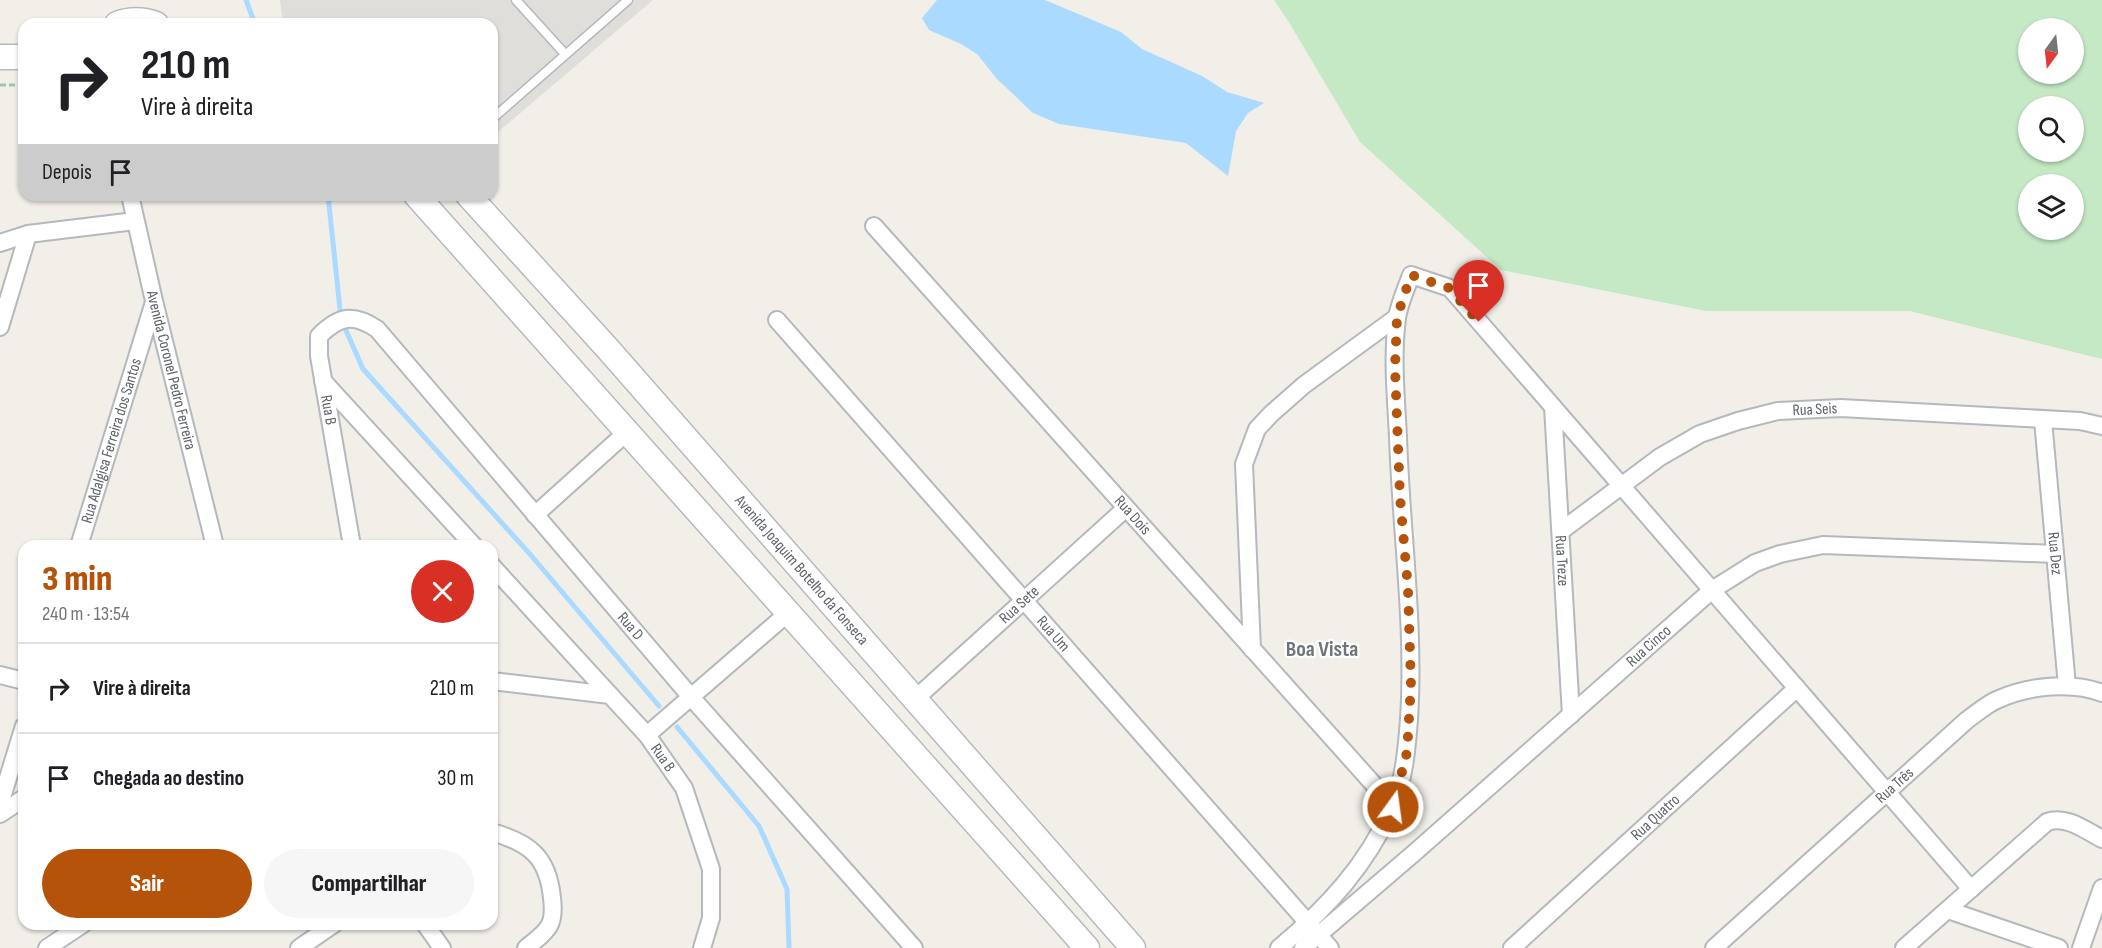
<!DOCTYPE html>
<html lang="pt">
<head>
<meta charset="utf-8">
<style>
	body { margin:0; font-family:"Sofia Sans Condensed",sans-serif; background:#f6f6f6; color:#202124; height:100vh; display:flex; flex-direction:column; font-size:22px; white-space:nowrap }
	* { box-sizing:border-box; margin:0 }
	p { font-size:20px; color:#757577 }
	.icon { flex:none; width:33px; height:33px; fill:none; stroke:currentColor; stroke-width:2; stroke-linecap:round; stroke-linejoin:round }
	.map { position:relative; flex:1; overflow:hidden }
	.drawer { position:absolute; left:18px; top:540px; width:480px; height:390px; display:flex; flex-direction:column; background:#fff; border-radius:18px; box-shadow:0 2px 4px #0004 }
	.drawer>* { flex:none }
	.top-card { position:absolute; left:18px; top:18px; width:480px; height:183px; border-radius:18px; box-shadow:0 2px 4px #0004; background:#fff; color:#202124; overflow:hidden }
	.needle { width:39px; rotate:195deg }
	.tools { position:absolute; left:2018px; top:18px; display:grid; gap:12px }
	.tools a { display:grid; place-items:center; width:66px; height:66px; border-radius:50%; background:#fff; box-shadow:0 2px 4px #0004; font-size:30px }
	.pin { position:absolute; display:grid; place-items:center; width:51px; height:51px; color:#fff; margin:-62px -26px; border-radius:50% 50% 50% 0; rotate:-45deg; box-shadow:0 0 6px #0007 }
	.pin .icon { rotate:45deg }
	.me { position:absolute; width:66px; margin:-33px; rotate:14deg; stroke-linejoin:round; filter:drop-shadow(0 0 4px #0008) }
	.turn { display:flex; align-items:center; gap:21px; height:126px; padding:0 24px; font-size:27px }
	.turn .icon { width:78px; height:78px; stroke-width:2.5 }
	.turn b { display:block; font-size:42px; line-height:51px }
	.then { display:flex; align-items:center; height:57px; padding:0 24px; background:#0003; gap:12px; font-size:22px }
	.round { display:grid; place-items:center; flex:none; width:63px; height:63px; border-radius:32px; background:#f6f6f6 }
	.head { display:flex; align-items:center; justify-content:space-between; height:102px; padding:0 24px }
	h1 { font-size:36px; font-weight:800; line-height:45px; color:#b45309 }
	.cta { display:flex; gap:12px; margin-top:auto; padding:12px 24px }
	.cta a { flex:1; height:69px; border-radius:36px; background:#b45309; color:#fff; font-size:24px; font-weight:800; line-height:69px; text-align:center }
	.cta a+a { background:#f6f6f6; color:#202124 }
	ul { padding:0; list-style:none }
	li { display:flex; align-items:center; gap:18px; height:90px; padding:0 24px; border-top:2px solid #e0e0e0 }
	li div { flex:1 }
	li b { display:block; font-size:22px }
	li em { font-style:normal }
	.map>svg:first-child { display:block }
	.industrial { fill:#e0deda }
	.green { fill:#c5e8c5; fill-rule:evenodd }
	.water { fill:#aadaff }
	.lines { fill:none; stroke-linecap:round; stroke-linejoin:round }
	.stream { stroke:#aadaff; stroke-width:5 }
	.lane-casing { stroke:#b5b8bc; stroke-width:11 }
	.street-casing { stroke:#b5b8bc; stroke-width:20 }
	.secondary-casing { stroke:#b6babf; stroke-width:27 }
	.path { stroke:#9cc7a9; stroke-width:3; stroke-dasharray:6 3; stroke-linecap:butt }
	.lane { stroke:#fff; stroke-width:8 }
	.street { stroke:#fff; stroke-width:16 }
	.secondary { stroke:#fff; stroke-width:24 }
	.route { stroke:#b45309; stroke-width:10; stroke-dasharray:0 18 }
	.labels { text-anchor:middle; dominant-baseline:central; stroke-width:4.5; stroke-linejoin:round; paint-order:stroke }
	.street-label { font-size:16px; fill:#5f6368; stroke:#fff }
	.district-label { font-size:22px; font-weight:bold; fill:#70757a; stroke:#fff }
</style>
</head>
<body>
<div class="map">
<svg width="2102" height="948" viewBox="0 0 2102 948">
	<rect width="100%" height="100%" fill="#f1efe8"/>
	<path class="industrial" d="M280 0H653L492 137V24H283Z"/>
	<path class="green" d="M1274 0H2102V359L1910 311H1706L1501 270 1360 142 1290 24ZM2028 28H2073V74H2028ZM2028 106H2073V152H2028ZM2028 184H2073V230H2028Z"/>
	<path class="water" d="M937 0H1045L1121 32 1142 49 1202 76 1227 92 1264 103 1248 113 1236 131 1228 176 1186 143 1059 124 1033 113 997 79 977 54 961 44 929 30 922 18Z"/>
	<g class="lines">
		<g class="stream">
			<path d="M246 0 255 24"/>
			<path d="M328 195 341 319 363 369 529 553 659 706"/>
			<path d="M677 727 759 826 787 889 789 948"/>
		</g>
		<defs>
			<g id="lane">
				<path d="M516 0 565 54"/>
				<path d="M492 119 628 0"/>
			</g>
			<g id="street">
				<path id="s1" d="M130 195 154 301 215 546"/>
				<path id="s2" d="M874 226 1393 806"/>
				<path d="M0 243 28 234 135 221"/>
				<path id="s3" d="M777 320 1330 948"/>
				<path d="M0 327 28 234"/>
				<path d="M323 381 474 546"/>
				<path id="s4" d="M1553 407 1571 715"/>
				<path id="s5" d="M2043 420 2067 686"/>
				<path d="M535 515 627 432"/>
				<path id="s6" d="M1561 531 1660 457 1700 434 1738 421 1778 411 1841 408 2080 421 2102 426"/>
				<path id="s7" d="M79 546 154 302"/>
				<path id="s8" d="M352 546 319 356V336C339 316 353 313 377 329L691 697 914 948"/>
				<path d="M492 566 610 695"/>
				<path d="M1252 649 1244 464 1257 429 1271 414 1304 385 1397 317"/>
				<path d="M0 675 24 681"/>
				<path id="s9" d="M492 681 610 695 647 735 684 788 711 869V918L702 948"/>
				<path id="s10" d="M914 700 1126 508"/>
				<path d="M647 735 788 613"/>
				<path d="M0 804 24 726"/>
				<path d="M0 814 24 798"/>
				<path d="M492 832C530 843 548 857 552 898 553 906 554 918 549 926 545 934 533 942 526 948"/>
				<path d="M1948 910 2059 948"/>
				<path d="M425 924 442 948"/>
				<path d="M47 948 83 924"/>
				<path d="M299 948 334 924"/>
				<path d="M1279 948C1327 908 1366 866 1392 808 1404 782 1407 747 1409 719 1415 625 1401 531 1398 437 1396 398 1392 357 1397 318 1399 304 1406 289 1411 275L1450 288 1971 889"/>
				<path id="s11" d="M1303 948 1413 854 1712 590 1755 563 1780 554 1823 545 2055 554"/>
				<path id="s12" d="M1512 948 1797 688"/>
				<path id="s13" d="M1714 948 1967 720C1977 713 1988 703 1999 699 2028 686 2072 681 2102 693"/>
				<path d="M1904 948 2047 822C2066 815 2085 830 2102 839"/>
				<path d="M2081 948 2102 888"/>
			</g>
			<g id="secondary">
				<path d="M117 24C130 19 142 19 156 24"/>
				<path d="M0 57H24"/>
				<path d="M416 195 1087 948"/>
				<path id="s14" d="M468 195 608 349 1133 948"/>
			</g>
		</defs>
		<use href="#lane" class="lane-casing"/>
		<use href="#street" class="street-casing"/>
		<use href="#secondary" class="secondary-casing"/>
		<path class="path" d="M0 85H24"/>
		<use href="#lane" class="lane"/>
		<use href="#street" class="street"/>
		<use href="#secondary" class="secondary"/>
	</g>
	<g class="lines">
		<path class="route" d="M1393 807 1407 752 1411 685 1408 589 1400 497 1395 368 1397 317 1411 275 1449 288 1479 322"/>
	</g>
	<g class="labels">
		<g class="street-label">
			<text stroke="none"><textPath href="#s1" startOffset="180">Avenida Coronel Pedro Ferreira</textPath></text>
			<text stroke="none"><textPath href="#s6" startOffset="288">Rua Seis</textPath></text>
			<text transform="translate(328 410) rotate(80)">Rua B</text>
			<text stroke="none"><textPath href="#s7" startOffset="110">Rua Adalgisa Ferreira dos Santos</textPath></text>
			<text stroke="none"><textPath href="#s2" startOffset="388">Rua Dois</textPath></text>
			<text stroke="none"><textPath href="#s5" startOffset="134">Rua Dez</textPath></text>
			<text stroke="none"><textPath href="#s4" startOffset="154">Rua Treze</textPath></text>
			<text stroke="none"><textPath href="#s14" startOffset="502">Avenida Joaquim Botelho da Fonseca</textPath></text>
			<text stroke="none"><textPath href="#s10" startOffset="142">Rua Sete</textPath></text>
			<text stroke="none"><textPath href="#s8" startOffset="669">Rua D</textPath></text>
			<text stroke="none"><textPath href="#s3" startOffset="418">Rua Um</textPath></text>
			<text stroke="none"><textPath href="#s11" startOffset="459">Rua Cinco</textPath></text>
			<text stroke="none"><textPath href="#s9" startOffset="201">Rua B</textPath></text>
			<text stroke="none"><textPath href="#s13" startOffset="243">Rua Três</textPath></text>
			<text stroke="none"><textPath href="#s12" startOffset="194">Rua Quatro</textPath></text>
		</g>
		<g class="district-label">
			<text x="1322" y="649">Boa Vista</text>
		</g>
	</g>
</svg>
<div class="tools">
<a><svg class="needle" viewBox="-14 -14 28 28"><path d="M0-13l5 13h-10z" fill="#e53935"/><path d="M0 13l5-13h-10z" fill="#757577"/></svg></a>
<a><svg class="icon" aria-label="search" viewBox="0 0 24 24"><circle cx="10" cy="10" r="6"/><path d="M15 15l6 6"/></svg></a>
<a><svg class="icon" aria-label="layers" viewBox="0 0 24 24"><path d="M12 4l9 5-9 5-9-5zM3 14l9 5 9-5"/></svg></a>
</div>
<div class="pin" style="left:1479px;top:322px;background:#d93025"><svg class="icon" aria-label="arrive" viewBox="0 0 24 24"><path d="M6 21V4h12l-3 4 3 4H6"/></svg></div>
<svg class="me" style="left:1393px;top:807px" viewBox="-20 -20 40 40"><circle r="17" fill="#b45309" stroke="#fff" stroke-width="3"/><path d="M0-11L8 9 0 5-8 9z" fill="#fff"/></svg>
<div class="top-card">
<div class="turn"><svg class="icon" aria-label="right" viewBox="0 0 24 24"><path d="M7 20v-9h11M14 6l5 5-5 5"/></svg><div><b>210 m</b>Vire à direita</div></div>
<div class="then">Depois<svg class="icon" aria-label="arrive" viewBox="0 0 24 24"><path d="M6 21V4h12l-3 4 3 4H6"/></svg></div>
</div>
<section class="drawer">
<div class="head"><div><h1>3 min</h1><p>240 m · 13:54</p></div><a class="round" style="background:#d93025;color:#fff"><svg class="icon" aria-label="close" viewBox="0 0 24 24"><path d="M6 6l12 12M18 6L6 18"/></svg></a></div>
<ul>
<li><svg class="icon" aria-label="right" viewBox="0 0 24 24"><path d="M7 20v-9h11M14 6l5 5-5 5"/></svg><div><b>Vire à direita</b></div><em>210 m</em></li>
<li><svg class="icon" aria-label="arrive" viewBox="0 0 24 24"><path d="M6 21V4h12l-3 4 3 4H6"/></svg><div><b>Chegada ao destino</b></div><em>30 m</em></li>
</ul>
<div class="cta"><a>Sair</a><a>Compartilhar</a></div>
</section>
</div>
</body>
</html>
